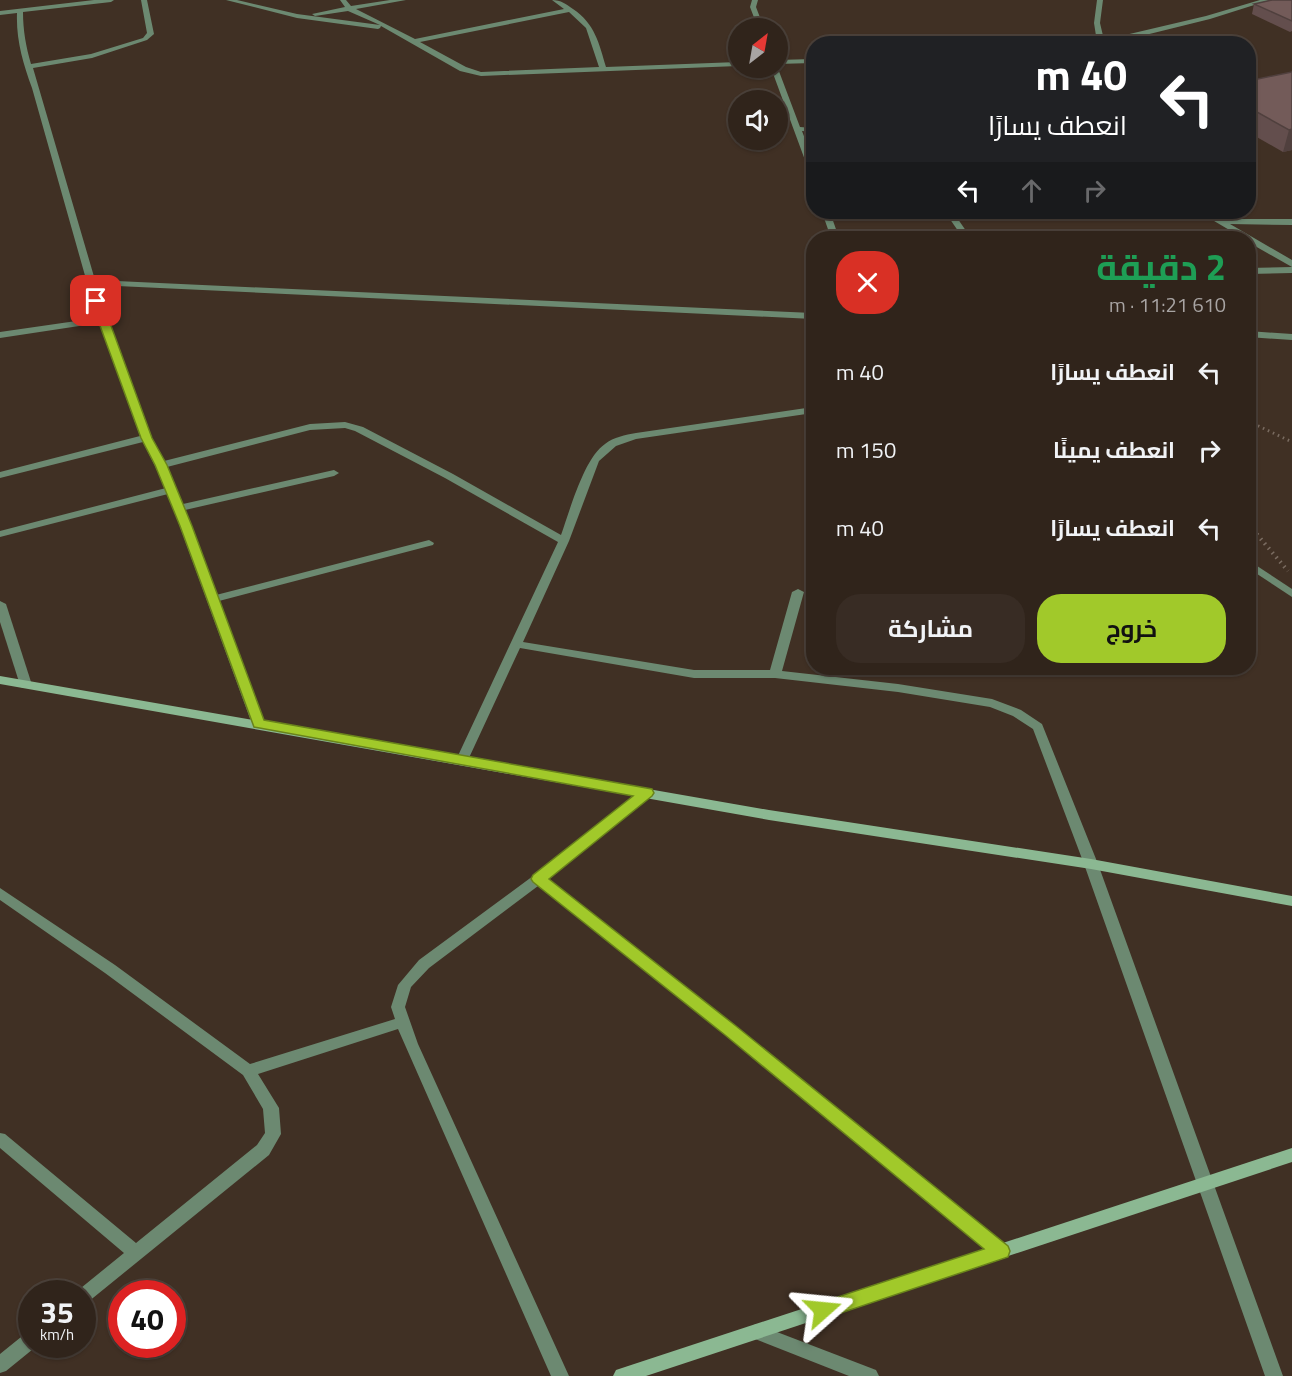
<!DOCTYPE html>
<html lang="ar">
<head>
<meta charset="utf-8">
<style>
	body { margin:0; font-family:"Titillium Web",Cairo,sans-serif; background:#382c24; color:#f1f3f6; direction:rtl; height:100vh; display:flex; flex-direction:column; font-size:22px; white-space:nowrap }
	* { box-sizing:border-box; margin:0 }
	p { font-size:20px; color:#a8a4a3 }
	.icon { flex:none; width:33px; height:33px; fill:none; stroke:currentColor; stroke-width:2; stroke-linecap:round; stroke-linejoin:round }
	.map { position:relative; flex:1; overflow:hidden; direction:ltr }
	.panel { position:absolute; left:806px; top:231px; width:450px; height:444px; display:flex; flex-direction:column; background:#30241b; border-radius:24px; box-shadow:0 2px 4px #0004,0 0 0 2px #4b413a; direction:rtl }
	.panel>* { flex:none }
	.guide { position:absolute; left:806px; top:36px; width:450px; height:183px; border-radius:24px; box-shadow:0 2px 4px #0004,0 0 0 2px #4b413a; direction:rtl; background:#202124; color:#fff; overflow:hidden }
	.needle { width:39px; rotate:31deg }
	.tools { position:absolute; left:728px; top:18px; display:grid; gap:12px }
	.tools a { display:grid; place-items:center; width:60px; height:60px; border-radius:50%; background:#30241b; box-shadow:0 2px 4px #0004,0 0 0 2px #4b413a; font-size:30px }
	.speed { position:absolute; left:18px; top:1280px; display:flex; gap:12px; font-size:30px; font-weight:700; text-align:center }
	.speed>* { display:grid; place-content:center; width:78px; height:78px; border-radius:50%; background:#30241b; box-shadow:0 2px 4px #0004,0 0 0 2px #4b413a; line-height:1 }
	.speed small { font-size:15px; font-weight:400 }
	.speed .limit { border:9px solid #d22; background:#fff; color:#111 }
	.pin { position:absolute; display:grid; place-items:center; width:51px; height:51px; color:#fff; margin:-26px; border-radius:12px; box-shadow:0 3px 9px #0006 }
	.me { position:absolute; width:66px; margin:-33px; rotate:72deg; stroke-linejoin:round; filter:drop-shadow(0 0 4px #0008) }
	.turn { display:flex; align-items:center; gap:21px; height:126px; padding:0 30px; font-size:27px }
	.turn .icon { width:78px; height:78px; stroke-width:2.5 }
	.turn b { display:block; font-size:42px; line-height:51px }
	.lanes { display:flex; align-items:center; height:57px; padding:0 30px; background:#0003; justify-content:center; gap:30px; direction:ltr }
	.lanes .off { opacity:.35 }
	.round { display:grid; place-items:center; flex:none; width:63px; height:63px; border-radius:24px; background:#382c24 }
	.overview { display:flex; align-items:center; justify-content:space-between; height:102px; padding:0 30px }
	h1 { font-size:36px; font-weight:700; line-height:45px; color:#1e9e55 }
	.cta { display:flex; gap:12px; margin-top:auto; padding:12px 30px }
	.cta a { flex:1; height:69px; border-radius:24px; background:#a1c92a; color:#111; font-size:24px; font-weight:700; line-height:69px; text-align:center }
	.cta a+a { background:#382c24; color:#f1f3f6 }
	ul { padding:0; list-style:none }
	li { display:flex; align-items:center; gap:18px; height:78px; padding:0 30px }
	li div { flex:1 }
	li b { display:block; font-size:22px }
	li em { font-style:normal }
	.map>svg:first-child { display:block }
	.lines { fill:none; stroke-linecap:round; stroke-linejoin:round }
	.path-far1 { stroke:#7a6c61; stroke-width:3; stroke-dasharray:1.5 4; stroke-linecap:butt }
	.path { stroke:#7a6c61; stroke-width:4; stroke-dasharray:1.5 4.5; stroke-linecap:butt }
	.street { fill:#6c8971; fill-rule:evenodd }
	.secondary { fill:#8bb892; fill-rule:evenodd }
	.wall { fill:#634e4d }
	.shaded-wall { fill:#50403e }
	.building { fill:#735b59; stroke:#50403e; stroke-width:1.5 }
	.route { fill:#a1c92a; stroke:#69831b; stroke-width:1.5 }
</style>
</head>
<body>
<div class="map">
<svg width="1292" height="1376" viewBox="0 0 1292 1376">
	<rect width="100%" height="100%" fill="#403024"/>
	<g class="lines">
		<g class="path-far1">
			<path d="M1248 421 1292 442"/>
			<path d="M1248 524 1250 526"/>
		</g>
		<path class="path" d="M1249 525 1288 571"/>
		<g class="street">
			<path d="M94 0H114L111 2 23 12C23 30 26 47 31 64L91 54 143 38 147 33 141 0H147L154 34 147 40 92 58 33 68 95 280 813 313V319L96 285 107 320 151 438 164 461 310 424 345 422 363 427 453 474 561 535C570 510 584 458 605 444 614 437 625 435 636 433L813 407V413L636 439 616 446 599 461 569 541 523 642 694 670H770L792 592 798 589 804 592 782 671 898 684 992 699 1021 710 1042 724 1098 864 1283 1376H1265L1084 864 1033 729 1013 716 990 707 898 692 775 678H694L520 648 468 760 466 763H458L456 760 558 542 445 478 355 431 345 428 310 430 167 467 183 504 334 470 339 473 334 476 185 510 216 595 429 540 434 543 433 545 219 601 264 724 262 727H254L252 724 168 494 0 537V531L166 488 143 442 0 478V472L140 436 99 323 0 338V332L97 318 32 88C23 63 16 40 17 13L0 15V11Z"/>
			<path d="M226 0H237L297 14 380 25 348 11 315 16 312 14 345 7 340 0H346L351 6 390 0H406L356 9 415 39 564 9 552 0C561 0 566 4 573 9 595 24 599 43 606 67L738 62V66L481 76 460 71 381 26 380 28 378 29 297 18ZM569 12 586 28 599 67 481 72 466 67 420 42Z"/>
			<path d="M752 0H758L756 7 764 28H758L750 7Z"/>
			<path d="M1097 0H1103L1100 23 1104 40 1206 16 1260 0H1270L1210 19 1109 44H1095L1097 42 1094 23Z"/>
			<path d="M813 59V63L777 64V60Z"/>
			<path d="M777 66 800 127 813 128V132L802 131 813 160V173L809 171 771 68Z"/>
			<path d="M822 212H830L839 238H831Z"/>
			<path d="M945 212H953L971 238H963Z"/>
			<path d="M1150 212H1209L1221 219H1292V225L1230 224 1292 260V267L1248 242V238H1243L1209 218 1154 214Z"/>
			<path d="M1292 267V273L1248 274V268Z"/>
			<path d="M1248 331 1292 334V340L1248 337Z"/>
			<path d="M1248 560 1292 589V597L1248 568Z"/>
			<path d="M0 601 6 604 32 685 30 688H22L20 685 0 622Z"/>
			<path d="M646 789 651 790 652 793 651 796 547 879 735 1026 1007 1246 1009 1251 1007 1256 1001 1258 995 1256 725 1034 538 886 429 968 411 987 405 1007 418 1044 569 1376H551L398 1029 258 1074 279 1108 281 1134 269 1155 88 1302 82 1304V1293L76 1292 124 1253 0 1148V1133L5 1134 136 1243 257 1145 265 1133 263 1109 243 1075 105 973 0 900V888L115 965 250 1064 395 1019 391 1007 398 985 419 960 533 876 641 790Z"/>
			<path d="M756 1324 876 1370 879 1376H849L750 1337 747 1332 750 1327Z"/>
			<path d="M32 1331V1344L38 1345 6 1371 0 1373V1354L26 1333Z"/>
		</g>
		<g class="secondary">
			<path d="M0 676 769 810 1091 859 1292 896V906L1091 869 769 820 0 684Z"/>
			<path d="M1292 1148V1162L646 1376H613L616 1370 622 1368Z"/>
		</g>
	</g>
	<g class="wall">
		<path d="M1292 0V31L1290 32 1252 14 1254 4Z"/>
		<path d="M1292 72V150L1283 152 1248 132V81Z"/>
	</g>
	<path class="shaded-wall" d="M1292 129V150L1283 152 1289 130Z"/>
	<g class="building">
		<path d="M1272 0H1292V21L1254 4Z"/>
		<path d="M1292 72V129L1289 130 1248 107V81Z"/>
	</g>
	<path class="route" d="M96 298 102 301 152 438 167 465 192 526 264 720 652 789 654 793 652 796 549 879 736 1026 1008 1246 1010 1251 1008 1257 823 1319 816 1316 813 1310 816 1304 984 1249 725 1035 533 882 531 879 533 875 633 796 254 727 180 526 155 465 141 438 91 301Z"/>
</svg>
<div class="tools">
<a><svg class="needle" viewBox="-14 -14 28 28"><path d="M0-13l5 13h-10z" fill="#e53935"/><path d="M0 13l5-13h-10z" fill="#a8a4a3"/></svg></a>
<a><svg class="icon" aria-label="sound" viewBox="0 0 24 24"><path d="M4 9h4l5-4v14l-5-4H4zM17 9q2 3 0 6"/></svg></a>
</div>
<div class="speed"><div>35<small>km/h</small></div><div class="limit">40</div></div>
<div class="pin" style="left:96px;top:301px;background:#d93025"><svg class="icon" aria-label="arrive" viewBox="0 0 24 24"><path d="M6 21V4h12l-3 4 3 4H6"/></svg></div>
<svg class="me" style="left:823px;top:1310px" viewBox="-20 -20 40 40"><path d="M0-17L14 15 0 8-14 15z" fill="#a1c92a" stroke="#fff" stroke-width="4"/></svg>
<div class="guide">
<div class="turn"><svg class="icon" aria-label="left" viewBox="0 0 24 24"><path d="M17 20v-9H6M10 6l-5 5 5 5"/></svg><div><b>40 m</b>انعطف يسارًا</div></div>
<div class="lanes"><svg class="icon" aria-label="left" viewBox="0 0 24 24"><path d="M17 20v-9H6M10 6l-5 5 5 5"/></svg><svg class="icon off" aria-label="ahead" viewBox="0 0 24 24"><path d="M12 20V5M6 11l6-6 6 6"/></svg><svg class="icon off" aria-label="right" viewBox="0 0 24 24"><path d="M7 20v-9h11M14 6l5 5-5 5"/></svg></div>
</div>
<section class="panel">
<div class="overview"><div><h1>2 دقيقة</h1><p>610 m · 11:21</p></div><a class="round" style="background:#d93025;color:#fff"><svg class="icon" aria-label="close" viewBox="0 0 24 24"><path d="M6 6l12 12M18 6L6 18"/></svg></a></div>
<ul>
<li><svg class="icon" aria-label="left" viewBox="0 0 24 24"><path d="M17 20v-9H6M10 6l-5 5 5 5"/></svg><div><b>انعطف يسارًا</b></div><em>40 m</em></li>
<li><svg class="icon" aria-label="right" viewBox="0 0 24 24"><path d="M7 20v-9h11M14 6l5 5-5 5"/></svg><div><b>انعطف يمينًا</b></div><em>150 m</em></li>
<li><svg class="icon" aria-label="left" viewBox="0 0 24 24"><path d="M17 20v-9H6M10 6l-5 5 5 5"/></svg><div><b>انعطف يسارًا</b></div><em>40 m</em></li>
</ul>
<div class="cta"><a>خروج</a><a>مشاركة</a></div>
</section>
</div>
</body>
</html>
